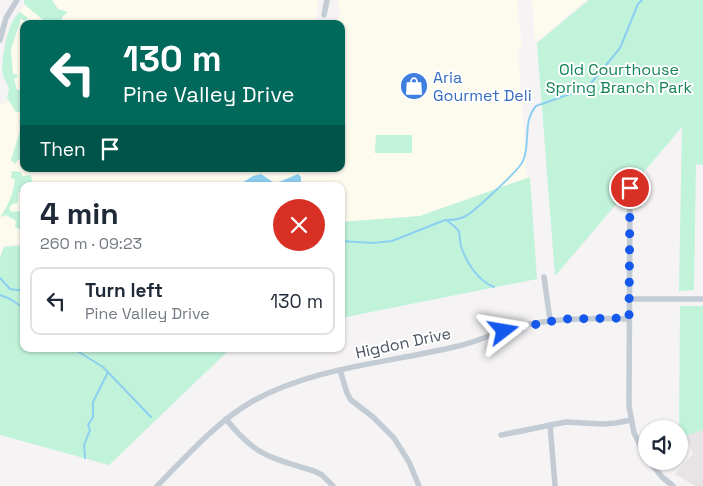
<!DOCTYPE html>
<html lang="en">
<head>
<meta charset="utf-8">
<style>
	body { margin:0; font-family:"Space Grotesk",sans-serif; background:#f2f2f3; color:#1f2937; height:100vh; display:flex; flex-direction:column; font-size:19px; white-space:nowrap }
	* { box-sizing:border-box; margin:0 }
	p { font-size:16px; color:#747a83 }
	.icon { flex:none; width:28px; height:28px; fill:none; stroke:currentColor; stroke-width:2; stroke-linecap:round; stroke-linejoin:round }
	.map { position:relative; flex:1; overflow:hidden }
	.panel { position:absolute; left:20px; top:182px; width:325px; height:170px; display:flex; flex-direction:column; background:#fff; border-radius:10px; box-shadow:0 1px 4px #0004 }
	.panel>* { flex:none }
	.banner { position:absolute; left:20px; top:20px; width:325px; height:152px; border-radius:10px; box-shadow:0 1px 4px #0004; background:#00695c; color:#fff; overflow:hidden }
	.fabs { position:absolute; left:638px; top:420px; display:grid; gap:10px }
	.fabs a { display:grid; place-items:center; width:50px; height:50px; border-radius:50%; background:#fff; box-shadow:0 1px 4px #0004; font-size:25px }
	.pin { position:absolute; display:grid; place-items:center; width:42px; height:42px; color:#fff; margin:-21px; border:2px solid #fff; border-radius:50%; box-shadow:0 1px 5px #0007 }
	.me { position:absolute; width:55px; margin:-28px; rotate:76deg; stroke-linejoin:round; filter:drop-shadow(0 0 4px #0008) }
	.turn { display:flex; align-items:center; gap:18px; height:105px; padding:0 20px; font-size:22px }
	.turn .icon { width:65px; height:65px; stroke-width:2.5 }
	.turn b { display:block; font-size:35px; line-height:42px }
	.then { display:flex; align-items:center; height:48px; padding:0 20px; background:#0003; gap:10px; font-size:19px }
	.round { display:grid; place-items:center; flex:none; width:52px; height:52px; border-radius:26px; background:#f2f2f3 }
	.headline { display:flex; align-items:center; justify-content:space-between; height:85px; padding:0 20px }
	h1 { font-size:30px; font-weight:700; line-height:38px }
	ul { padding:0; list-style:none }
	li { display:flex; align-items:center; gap:15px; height:68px; margin:0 10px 8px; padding:0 10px; border:2px solid #e0e1e3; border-radius:10px }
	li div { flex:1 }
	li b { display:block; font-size:19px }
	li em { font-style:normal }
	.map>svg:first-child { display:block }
	.commercial { fill:#fdfbee }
	.education { fill:#e6e4e5 }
	.green { fill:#c1f2da }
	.water { fill:#8dcff0 }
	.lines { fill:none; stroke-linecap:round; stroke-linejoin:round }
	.stream { stroke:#8dcff0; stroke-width:2 }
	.minor { stroke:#c3cbd4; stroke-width:5.5 }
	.route { stroke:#1458ed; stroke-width:9; stroke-dasharray:0 16.2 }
	.labels { text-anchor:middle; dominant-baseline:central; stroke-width:4; stroke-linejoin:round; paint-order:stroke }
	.park-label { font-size:16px; fill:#148259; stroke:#fff }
	.shop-label { font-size:16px; fill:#366cbe; stroke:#fff; text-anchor:start }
	.street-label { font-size:16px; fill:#495361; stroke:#fff }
</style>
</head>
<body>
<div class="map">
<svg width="703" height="486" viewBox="0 0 703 486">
	<rect width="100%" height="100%" fill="#f5f3f3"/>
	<g class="commercial">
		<path d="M28 0H318L316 24H24V169H341V24H335L340 15 338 0H517L522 49H518L527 178 419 216 341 222V186H24V244L3 246 0 255V105L8 101 13 93 6 65 18 14Z"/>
		<path d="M532 0H586L535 43Z"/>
	</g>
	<path class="education" d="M703 430V486H695L675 474 693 454 686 436Z"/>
	<g class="green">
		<path d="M24 0H52L58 9 68 12 63 16 59 24H48L25 5 24 3Z"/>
		<path d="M589 0H703V165L696 164 694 290 679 291 682 127 555 276 537 43Z"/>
		<path d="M20 12 28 18 25 21 21 19 11 49 13 74H16L18 76 14 79 17 90H22L23 98 19 100 21 106 24 105V111L16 112 7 98 9 90C8 84 4 80 3 75 0 62 8 19 20 12Z"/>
		<path d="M24 117V148L21 147 19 152 23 154 21 159 18 160 15 164 11 160 21 128 19 120Z"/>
		<path d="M376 135H412V153H375Z"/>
		<path d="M12 171 21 172 22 176 31 175 33 186H24V192L18 193V203L12 204 9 208 11 212 20 211 21 224H24V232L15 227 16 221 6 215 2 217 1 216C8 206 14 192 15 179L11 178Z"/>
		<path d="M530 177 537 279 341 318V222L420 216Z"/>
		<path d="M24 245V349H230L109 465 0 435V257L4 247Z"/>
		<path d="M680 306H703V430L679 438Z"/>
	</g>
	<path class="water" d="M261 174 273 182H279L298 174 301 177V186H237L253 176Z"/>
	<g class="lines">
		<g class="stream">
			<path d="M446 220C450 223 455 226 458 230 461 235 459 241 461 246 466 262 478 281 494 287"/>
			<path d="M341 241 373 243 392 241 445 220C452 220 458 220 464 217 473 213 520 169 523 161 531 143 522 122 536 106L587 88 620 48 638 4 642 0"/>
			<path d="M0 278 10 289 24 291"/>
			<path d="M0 295 10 299 24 308"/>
			<path d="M74 349 103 367 151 417"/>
			<path d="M85 458 84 445 90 430 88 425 93 417V402L108 372"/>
		</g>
		<g class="minor">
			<path d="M324 15 327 0"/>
			<path d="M0 40 6 18 17 0"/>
			<path d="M630 188 629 406 634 433 646 457"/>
			<path d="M544 277 550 320"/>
			<path d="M630 299H703"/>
			<path d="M340 370 347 393 351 400 373 417 394 438 409 462 419 486"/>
			<path d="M226 419C255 456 271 458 314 471L322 475 333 486"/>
			<path d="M550 425 555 485"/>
			<path d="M501 435 566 422 602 424 616 423 631 420"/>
			<path d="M649 461 662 477 673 486"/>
			<path d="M157 486C187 456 216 422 253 401 315 367 387 363 454 347 476 343 495 332 516 327 554 318 590 318 629 319"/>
		</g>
	</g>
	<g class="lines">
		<path class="route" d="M504 331 562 319 629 318 630 188"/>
	</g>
	<defs>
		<symbol id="shop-disc" viewBox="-11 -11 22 22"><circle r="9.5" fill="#3f7fe0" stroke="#fff"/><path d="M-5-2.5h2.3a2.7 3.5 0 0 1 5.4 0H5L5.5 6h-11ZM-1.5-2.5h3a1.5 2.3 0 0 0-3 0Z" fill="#fff"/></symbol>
	</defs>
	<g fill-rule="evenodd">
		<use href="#shop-disc" x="398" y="70" width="32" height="32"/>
	</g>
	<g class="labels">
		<g class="park-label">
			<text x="619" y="69">Old Courthouse<tspan x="619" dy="18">Spring Branch Park</tspan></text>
		</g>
		<g class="shop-label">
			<text x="433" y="77">Aria<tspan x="433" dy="18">Gourmet Deli</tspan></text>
		</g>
		<g class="street-label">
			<text transform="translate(403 343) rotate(-12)">Higdon Drive</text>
		</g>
	</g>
</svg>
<div class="fabs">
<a><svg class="icon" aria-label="sound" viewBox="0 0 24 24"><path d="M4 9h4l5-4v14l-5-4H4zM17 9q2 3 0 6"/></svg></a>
</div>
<div class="pin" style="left:630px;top:188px;background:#d93025"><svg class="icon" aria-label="arrive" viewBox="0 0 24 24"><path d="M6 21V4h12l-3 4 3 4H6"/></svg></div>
<svg class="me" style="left:504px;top:331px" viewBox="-20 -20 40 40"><path d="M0-17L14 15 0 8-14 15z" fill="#1458ed" stroke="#fff" stroke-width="4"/></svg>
<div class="banner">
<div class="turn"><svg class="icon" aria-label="left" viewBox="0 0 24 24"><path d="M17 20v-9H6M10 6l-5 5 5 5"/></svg><div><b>130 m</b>Pine Valley Drive</div></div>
<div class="then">Then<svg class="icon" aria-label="arrive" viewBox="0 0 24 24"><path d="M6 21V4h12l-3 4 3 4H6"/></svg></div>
</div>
<section class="panel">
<div class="headline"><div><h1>4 min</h1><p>260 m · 09:23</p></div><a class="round" style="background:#d93025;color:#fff"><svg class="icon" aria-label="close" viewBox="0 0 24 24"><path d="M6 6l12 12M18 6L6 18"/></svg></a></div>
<ul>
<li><svg class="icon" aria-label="left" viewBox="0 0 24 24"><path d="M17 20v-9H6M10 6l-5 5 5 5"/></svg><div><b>Turn left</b><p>Pine Valley Drive</p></div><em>130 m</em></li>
</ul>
</section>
</div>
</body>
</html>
